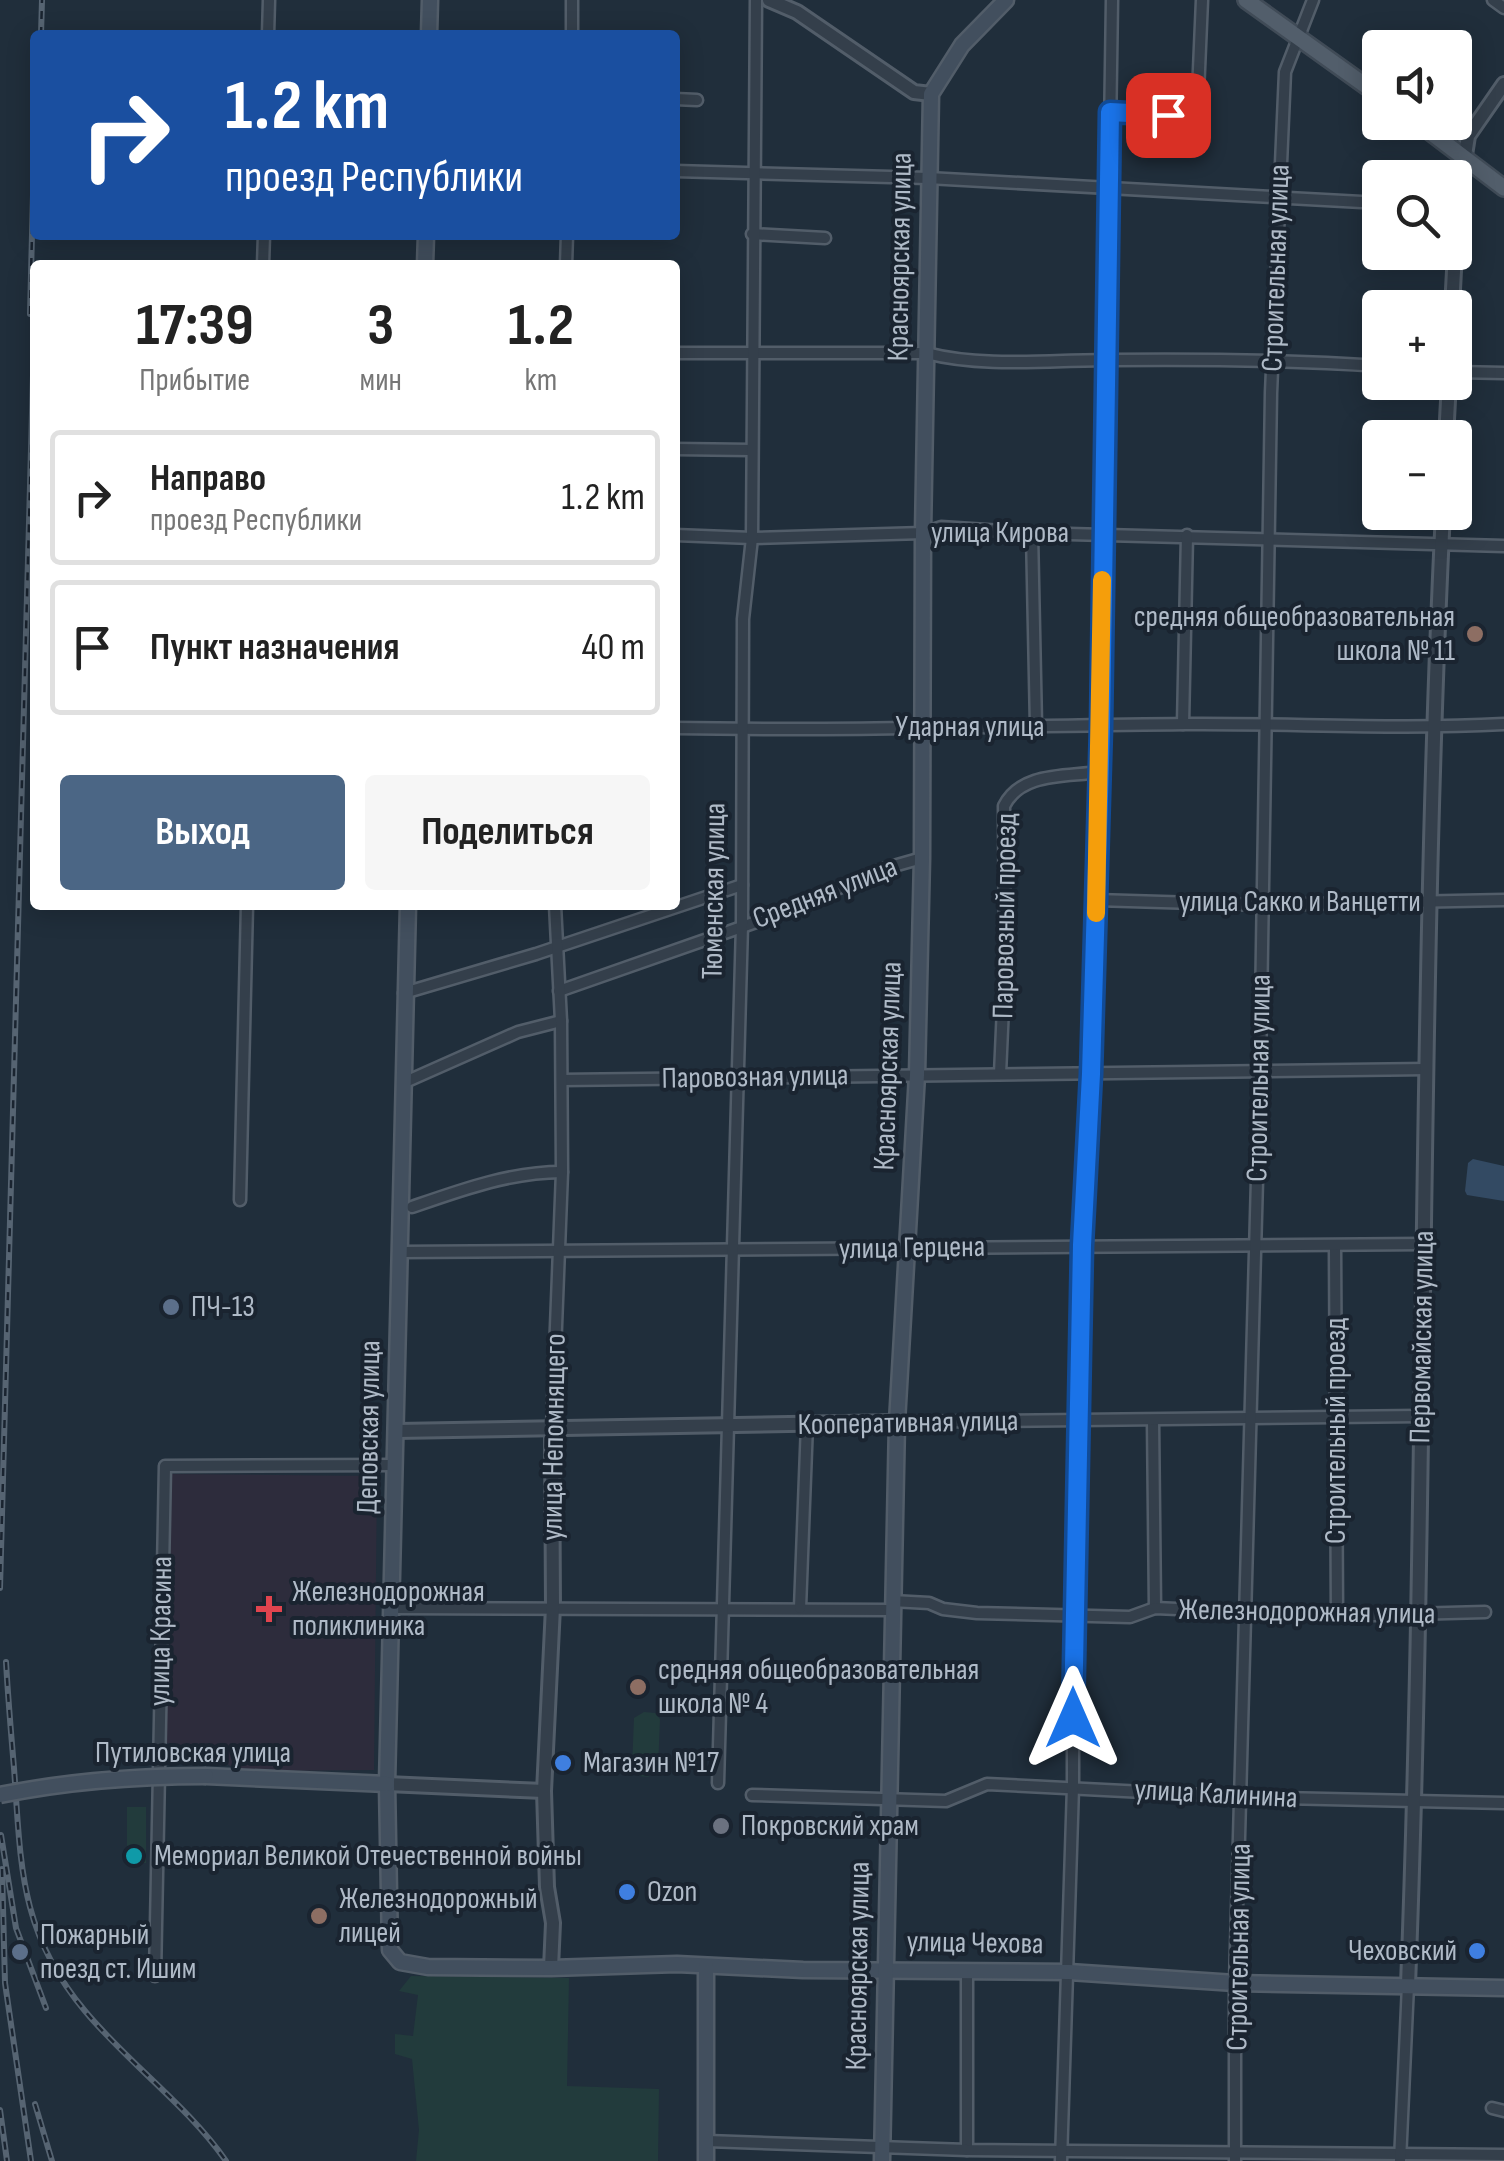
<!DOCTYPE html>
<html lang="ru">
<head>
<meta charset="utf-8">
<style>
	body { margin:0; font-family:"Sofia Sans Condensed",sans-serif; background:#f6f6f6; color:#222; height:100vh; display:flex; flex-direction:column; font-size:38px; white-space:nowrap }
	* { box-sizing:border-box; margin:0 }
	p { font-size:32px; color:#767676 }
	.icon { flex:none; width:55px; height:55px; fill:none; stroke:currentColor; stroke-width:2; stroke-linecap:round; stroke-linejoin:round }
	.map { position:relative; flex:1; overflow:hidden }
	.side { position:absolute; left:30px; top:260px; width:650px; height:650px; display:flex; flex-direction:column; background:#fff; border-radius:10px; box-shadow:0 5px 25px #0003 }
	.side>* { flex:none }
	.top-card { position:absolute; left:30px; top:30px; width:650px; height:210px; border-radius:10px; box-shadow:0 5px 25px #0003; background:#1a4fa0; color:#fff; overflow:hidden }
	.controls { position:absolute; left:1362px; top:30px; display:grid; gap:20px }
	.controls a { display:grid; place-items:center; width:110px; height:110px; border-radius:10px; background:#fff; box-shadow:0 5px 25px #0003; font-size:50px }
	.pin { position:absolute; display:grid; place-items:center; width:85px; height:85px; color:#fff; margin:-42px; border-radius:20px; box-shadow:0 5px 15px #0006 }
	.me { position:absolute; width:110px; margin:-55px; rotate:0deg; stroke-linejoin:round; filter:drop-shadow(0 0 8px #0008) }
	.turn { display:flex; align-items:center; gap:35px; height:210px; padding:0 30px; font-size:45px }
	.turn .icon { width:130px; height:130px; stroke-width:2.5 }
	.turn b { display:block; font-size:70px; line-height:85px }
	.eta { display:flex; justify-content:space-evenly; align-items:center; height:170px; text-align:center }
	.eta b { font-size:60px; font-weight:700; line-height:70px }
	.primary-button { display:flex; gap:20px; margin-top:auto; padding:20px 30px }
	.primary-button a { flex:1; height:115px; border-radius:10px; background:#4b6685; color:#fff; font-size:40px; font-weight:700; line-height:115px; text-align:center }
	.primary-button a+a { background:#f6f6f6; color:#222 }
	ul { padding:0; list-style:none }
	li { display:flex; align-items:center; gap:30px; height:135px; margin:0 20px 15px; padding:0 10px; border:5px solid #e0e0e0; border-radius:10px }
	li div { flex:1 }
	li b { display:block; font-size:38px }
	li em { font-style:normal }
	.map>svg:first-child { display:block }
	.medical { fill:#2d2c3c }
	.green { fill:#223b3c }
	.water { fill:#334a63 }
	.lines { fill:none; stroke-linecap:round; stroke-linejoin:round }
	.minor-casing { stroke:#525d69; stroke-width:15 }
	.tertiary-casing { stroke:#525d69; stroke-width:18 }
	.secondary-casing { stroke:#525d69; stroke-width:19 }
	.primary-casing { stroke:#404b57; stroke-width:20 }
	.minor { stroke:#343f4b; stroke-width:10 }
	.tertiary { stroke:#343f4b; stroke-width:12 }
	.secondary { stroke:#424f5e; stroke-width:14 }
	.primary { stroke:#525e6b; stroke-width:15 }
	.rail-casing { stroke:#566472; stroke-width:6 }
	.rail { stroke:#1a2430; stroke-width:2.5; stroke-dasharray:8; stroke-linecap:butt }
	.secondary-bridge-casing { stroke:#525d69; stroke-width:19; stroke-linecap:butt }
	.secondary-bridge { stroke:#424f5e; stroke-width:14 }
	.route-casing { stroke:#114b97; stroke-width:25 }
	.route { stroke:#1a73e8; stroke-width:18 }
	.slow { stroke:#f59e0b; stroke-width:18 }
	.education-dot { fill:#8d6e63; stroke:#1a2430; stroke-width:4 }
	.service-dot { fill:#5c6f8a; stroke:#1a2430; stroke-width:4 }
	.health-dot { fill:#e0444e; stroke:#1a2430; stroke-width:4 }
	.shop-dot { fill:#3f7fe0; stroke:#1a2430; stroke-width:4 }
	.worship-dot { fill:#6b7280; stroke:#1a2430; stroke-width:4 }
	.culture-dot { fill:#0f9aa8; stroke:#1a2430; stroke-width:4 }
	.labels { text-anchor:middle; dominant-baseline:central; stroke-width:8; stroke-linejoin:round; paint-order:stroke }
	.street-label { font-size:30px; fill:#afbac7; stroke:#1a2430 }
	.poi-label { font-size:30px; fill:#afbac7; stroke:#1a2430; text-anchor:start }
</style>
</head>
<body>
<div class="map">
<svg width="1504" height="2161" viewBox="0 0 1504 2161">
	<rect width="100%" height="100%" fill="#202e3b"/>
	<path class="medical" d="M164 1474 377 1476 374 1770 237 1771 207 1749 160 1742Z"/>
	<g class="green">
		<path d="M644 1712 655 1713 660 1719 658 1769 648 1777 639 1776 632 1768 634 1718Z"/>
		<rect x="127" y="1807" width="19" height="56"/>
		<path d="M411 1976 569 1978 567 2086 659 2089 658 2161H416L419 2130 412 2059 395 2054V2034L413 2036 418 1995 399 1991Z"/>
	</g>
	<path class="water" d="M1473 1159 1504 1166V1201L1467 1195 1465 1191 1468 1163Z"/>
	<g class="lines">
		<defs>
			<g id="minor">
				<path d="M1493 0 1504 8"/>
				<path d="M268 35 269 0"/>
				<path d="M572 35V0"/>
				<path d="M675 99 697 100"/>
				<path d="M1110 112 1197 116 1202 0"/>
				<path d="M675 171 928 178 1380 203"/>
				<path d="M752 234 825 238"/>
				<path d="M263 265 264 235"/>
				<path d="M566 265 567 235"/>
				<path d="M675 353H926C984 368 1050 360 1110 360 1201 359 1290 360 1380 366"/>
				<path d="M1455 372 1504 373"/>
				<path d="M675 449 751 450"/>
				<path d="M1032 533 1036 726"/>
				<path d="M675 535 752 538 923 533 941 527 1032 533 1504 546"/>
				<path d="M1183 724 1187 535"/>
				<path d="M675 728C845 731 1015 726 1185 724 1291 723 1397 730 1504 724"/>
				<path d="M1096 900 1261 905 1504 900"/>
				<path d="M559 991 776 915 883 869 922 858"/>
				<path d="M404 993 536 954 742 885"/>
				<path d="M1000 1074 1005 962 1004 806C1021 772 1065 777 1099 772"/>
				<path d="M562 1080 1427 1069"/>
				<path d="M403 1083 518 1032 561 1021"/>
				<path d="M240 1200 247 905"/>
				<path d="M412 1207C461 1190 510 1172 562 1172"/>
				<path d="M1335 1246 1337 1616"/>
				<path d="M400 1252 1424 1244"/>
				<path d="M1153 1420 1155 1608"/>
				<path d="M897 1422 1419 1416"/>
				<path d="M552 1429 562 1172 561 1021 555 905"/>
				<path d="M892 1601 929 1603 943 1609 977 1613 1130 1617 1155 1608 1337 1616 1485 1612"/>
				<path d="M391 1608 892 1610"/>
				<path d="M800 1608 807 1424"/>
				<path d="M718 1783 742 925 743 619 752 538 756 0"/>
				<path d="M752 1795 946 1801 987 1784 1242 1797 1504 1803"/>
				<path d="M967 1971V2150"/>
				<path d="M155 1976 165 1466 396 1465"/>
				<path d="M1492 2108 1504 2111"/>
				<path d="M707 2141 967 2150 1504 2155"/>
				<path d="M1061 2161 1073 1787V1616L1082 1245 1091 1074 1101 727 1112 0"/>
				<path d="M1235 2161V1983L1260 1070 1271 393 1285 72 1313 0"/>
				<path d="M1400 2161 1408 1985"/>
			</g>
			<g id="tertiary">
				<path d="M769 0 797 12 914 92 931 94"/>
				<path d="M1455 243 1457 206 1468 136 1504 84"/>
				<path d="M1452 308 1455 252"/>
				<path d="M1446 438 1449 382"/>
				<path d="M397 1431 897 1422"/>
				<path d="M387 1784 544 1791"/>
				<path d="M551 1968 553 1923 547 1887 544 1791 553 1607 552 1429"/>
				<path d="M1408 1985C1427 1494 1419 1003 1443 512"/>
			</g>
			<g id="secondary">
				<path d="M429 35 430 0"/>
				<path d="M425 265 426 235"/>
				<path d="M408 905 387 1784 390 1950 400 1962 428 1967 551 1968 677 1964 803 1970 1069 1972 1235 1983 1504 1988"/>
				<path d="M206 1776 387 1784"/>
				<path d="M706 2161V1966"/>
				<path d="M882 2161 897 1422 917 1075 922 858 923 533 931 94 962 45 1006 0"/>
			</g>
			<g id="primary">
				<path d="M1246 0 1380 96"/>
				<path d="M1417 122 1504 188"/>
			</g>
		</defs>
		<use href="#minor" class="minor-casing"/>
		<use href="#tertiary" class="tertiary-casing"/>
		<use href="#secondary" class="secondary-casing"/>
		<use href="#primary" class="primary-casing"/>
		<use href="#minor" class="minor"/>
		<use href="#tertiary" class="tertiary"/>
		<use href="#secondary" class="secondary"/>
		<use href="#primary" class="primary"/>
		<defs>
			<g id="rail">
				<path d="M41 35 42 0"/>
				<path d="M30 314 35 115"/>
				<path d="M0 1588 35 302"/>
				<path d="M6 1662C8 1697 11 1733 14 1768 21 1865 19 1932 85 2011 128 2063 188 2106 226 2161"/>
				<path d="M1 1835 16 1928 46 2008"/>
				<path d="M2 1869 5 1983 31 2161"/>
				<path d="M35 2104 52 2161"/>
				<path d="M0 2110 7 2161"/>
			</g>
		</defs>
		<use href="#rail" class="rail-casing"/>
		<use href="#rail" class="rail"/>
		<defs>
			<path id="secondary-bridge" d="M0 1795C69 1781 136 1776 206 1776"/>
		</defs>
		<use href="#secondary-bridge" class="secondary-bridge-casing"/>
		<use href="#secondary-bridge" class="secondary-bridge"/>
	</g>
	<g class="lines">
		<defs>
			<path id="route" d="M1073 1718 1082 1245 1091 1074 1101 727 1110 112 1168 115"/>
		</defs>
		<use href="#route" class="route-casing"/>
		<use href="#route" class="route"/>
		<path class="slow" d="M1096 913 1102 580"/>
	</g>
	<g class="education-dot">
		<circle cx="1475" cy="634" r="10"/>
		<circle cx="638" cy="1687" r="10"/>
		<circle cx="319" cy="1916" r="10"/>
	</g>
	<g class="service-dot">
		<circle cx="171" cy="1307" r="10"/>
		<circle cx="20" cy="1952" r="10"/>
	</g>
	<path class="health-dot" d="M264 1594h10v10h10v10h-10v10h-10v-10h-10v-10h10z"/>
	<g class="shop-dot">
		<circle cx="563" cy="1763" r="10"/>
		<circle cx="627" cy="1892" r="10"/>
		<circle cx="1477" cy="1951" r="10"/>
	</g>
	<circle class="worship-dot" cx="721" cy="1826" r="10"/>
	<circle class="culture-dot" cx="134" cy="1856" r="10"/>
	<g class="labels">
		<g class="street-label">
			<text transform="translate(900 257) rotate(-89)">Красноярская улица</text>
			<text transform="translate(1276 268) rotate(-88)">Строительная улица</text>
			<text x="1000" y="533">улица Кирова</text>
			<text x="970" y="727">Ударная улица</text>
			<text transform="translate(714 891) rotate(-89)">Тюменская улица</text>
			<text transform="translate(825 893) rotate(-21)">Средняя улица</text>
			<text x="1300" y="902">улица Сакко и Ванцетти</text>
			<text transform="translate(1005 916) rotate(-89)">Паровозный проезд</text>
			<text transform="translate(888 1066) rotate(-88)">Красноярская улица</text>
			<text transform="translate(755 1077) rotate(-1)">Паровозная улица</text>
			<text transform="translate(1259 1078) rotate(-89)">Строительная улица</text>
			<text transform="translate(912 1248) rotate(-1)">улица Герцена</text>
			<text transform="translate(1422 1337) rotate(-89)">Первомайская улица</text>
			<text transform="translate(908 1423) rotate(-1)">Кооперативная улица</text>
			<text transform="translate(369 1427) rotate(-89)">Деповская улица</text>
			<text transform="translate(1336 1431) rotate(-90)">Строительный проезд</text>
			<text transform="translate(554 1437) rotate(-89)">улица Непомнящего</text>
			<text transform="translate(1307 1612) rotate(1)">Железнодорожная улица</text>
			<text transform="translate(161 1631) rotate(-89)">улица Красина</text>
			<text x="193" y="1753">Путиловская улица</text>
			<text transform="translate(1216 1794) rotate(3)">улица Калинина</text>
			<text transform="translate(975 1943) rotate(1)">улица Чехова</text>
			<text transform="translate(1239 1947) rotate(-89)">Строительная улица</text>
			<text transform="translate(858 1966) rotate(-89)">Красноярская улица</text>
		</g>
		<g class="poi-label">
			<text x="1455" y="617" text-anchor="end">средняя общеобразовательная<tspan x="1455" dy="34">школа № 11</tspan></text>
			<text x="191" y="1307">ПЧ-13</text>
			<text x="292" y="1592">Железнодорожная<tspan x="292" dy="34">поликлиника</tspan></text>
			<text x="658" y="1670">средняя общеобразовательная<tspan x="658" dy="34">школа № 4</tspan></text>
			<text x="583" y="1763">Магазин №17</text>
			<text x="741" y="1826">Покровский храм</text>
			<text x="154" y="1856">Мемориал Великой Отечественной войны</text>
			<text x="647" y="1892">Ozon</text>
			<text x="339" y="1899">Железнодорожный<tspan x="339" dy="34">лицей</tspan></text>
			<text x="40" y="1935">Пожарный<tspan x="40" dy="34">поезд ст. Ишим</tspan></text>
			<text x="1457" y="1951" text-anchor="end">Чеховский</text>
		</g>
	</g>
</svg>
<div class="controls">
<a><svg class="icon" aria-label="sound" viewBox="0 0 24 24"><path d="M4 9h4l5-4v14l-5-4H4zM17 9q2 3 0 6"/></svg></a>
<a><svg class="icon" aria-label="search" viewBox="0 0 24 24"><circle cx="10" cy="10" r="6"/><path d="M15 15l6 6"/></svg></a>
<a>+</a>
<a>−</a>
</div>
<div class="pin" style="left:1168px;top:115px;background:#d93025"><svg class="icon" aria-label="arrive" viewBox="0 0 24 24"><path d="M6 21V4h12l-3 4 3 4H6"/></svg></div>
<svg class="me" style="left:1073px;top:1718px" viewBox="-20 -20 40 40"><path d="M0-17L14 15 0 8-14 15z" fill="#1a73e8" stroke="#fff" stroke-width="4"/></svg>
<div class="top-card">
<div class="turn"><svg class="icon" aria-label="right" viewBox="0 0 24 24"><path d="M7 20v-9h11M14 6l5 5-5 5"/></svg><div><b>1.2 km</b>проезд Республики</div></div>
</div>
<section class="side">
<div class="eta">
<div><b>17:39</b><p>Прибытие</p></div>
<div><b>3</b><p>мин</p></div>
<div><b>1.2</b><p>km</p></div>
</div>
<ul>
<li><svg class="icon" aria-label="right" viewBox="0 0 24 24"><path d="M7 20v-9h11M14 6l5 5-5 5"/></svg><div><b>Направо</b><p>проезд Республики</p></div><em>1.2 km</em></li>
<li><svg class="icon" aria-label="arrive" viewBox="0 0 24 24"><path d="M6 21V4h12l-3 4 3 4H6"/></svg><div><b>Пункт назначения</b></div><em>40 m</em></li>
</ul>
<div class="primary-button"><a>Выход</a><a>Поделиться</a></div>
</section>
</div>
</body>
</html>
